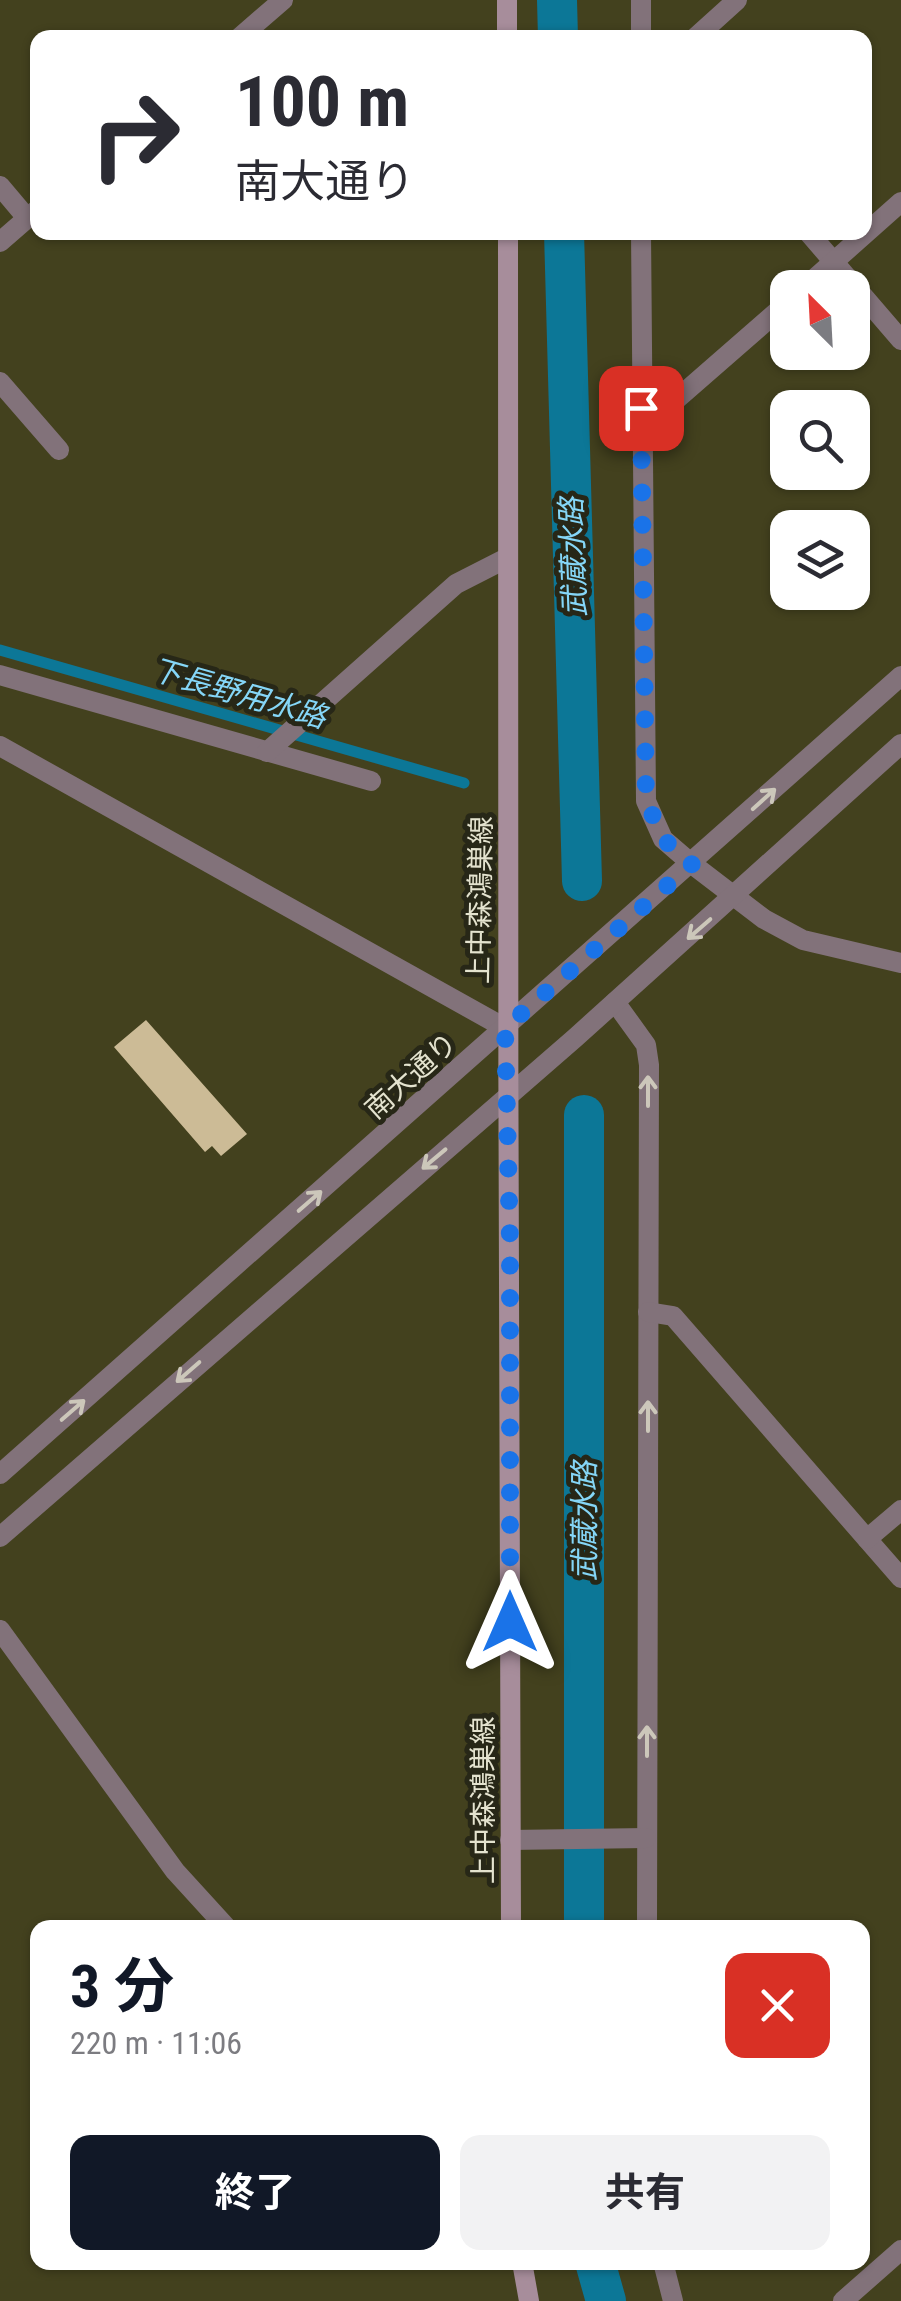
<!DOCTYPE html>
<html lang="ja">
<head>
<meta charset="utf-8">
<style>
	body { margin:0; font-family:"Roboto Condensed","Noto Sans JP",sans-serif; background:#f2f2f3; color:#2b2b33; height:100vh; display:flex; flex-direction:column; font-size:38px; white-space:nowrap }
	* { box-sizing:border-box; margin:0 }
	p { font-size:32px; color:#7c7c81 }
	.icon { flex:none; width:55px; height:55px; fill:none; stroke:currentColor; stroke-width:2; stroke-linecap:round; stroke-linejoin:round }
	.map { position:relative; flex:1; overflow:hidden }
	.panel { position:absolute; left:30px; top:1920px; width:840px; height:350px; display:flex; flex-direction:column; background:#fff; border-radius:20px; box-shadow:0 2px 8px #0004 }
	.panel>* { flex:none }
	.banner { position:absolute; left:30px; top:30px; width:842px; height:210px; border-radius:20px; box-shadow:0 2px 8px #0004; background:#fff; color:#2b2b33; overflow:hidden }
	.needle { width:65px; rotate:336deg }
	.controls { position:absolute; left:770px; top:270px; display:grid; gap:20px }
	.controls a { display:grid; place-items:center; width:100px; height:100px; border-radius:20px; background:#fff; box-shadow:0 2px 8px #0004; font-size:50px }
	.pin { position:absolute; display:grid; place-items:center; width:85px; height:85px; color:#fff; margin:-42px; border-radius:20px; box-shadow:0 5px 15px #0006 }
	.me { position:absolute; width:110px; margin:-55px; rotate:0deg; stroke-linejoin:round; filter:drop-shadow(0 0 8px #0008) }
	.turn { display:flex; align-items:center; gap:35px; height:210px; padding:0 40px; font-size:45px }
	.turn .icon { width:130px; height:130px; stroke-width:2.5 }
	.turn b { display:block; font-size:70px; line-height:85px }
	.round { display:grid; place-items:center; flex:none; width:105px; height:105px; border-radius:20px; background:#f2f2f3 }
	.head { display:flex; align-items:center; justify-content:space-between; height:170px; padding:0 40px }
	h1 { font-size:60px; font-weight:700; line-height:75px; color:#111827 }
	.button { display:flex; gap:20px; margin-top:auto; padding:20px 40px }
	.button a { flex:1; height:115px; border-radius:20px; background:#111827; color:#fff; font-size:40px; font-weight:700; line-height:115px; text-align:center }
	.button a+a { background:#f2f2f3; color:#2b2b33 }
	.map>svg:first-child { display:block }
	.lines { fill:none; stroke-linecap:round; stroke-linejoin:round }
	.stream { stroke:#0c7797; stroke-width:11 }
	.canal { stroke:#0c7797; stroke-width:40 }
	.building { fill:#ccbb96 }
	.service { stroke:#82727a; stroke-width:20 }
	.minor { stroke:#82727a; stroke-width:20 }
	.tertiary { stroke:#82727a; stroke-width:20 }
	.secondary { stroke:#a78d9b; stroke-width:20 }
	.oneway { stroke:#ccc7ba }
	.route { stroke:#1a73e8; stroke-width:18; stroke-dasharray:0 32.4 }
	.labels { text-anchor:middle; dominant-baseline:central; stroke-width:10; stroke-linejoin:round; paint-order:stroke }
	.street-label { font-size:28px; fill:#e4e3cf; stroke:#272717 }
	.water-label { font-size:30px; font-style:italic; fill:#85d6f7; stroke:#272717 }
</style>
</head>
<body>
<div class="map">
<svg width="901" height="2301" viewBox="0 0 901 2301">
	<rect width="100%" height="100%" fill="#43411e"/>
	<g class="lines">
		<path class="stream" d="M0 650 464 783"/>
		<g class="canal">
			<path d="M557 0 558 38"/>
			<path d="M564 232 582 881"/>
			<path d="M584 1928V1115"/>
			<path d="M595 2262 606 2301"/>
		</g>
	</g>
	<path class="building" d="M146 1020 247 1134 221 1156 212 1146 205 1152 114 1047Z"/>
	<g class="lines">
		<g class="service">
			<path d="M641 0V38"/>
			<path d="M641 232 646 801 663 839 692 864"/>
			<path d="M615 1002 646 1045 649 1065 647 1928"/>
			<path d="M867 1539 901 1578"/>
			<path d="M510 1840 646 1838"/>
			<path d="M663 2262 673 2301"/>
		</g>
		<g class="minor">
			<path d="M239 38 283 0"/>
			<path d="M695 38 737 0"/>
			<path d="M0 186 27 218"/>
			<path d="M808 232 901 340"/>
			<path d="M0 242 38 209"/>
			<path d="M804 288 901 202"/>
			<path d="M0 382 59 450"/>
			<path d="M641 409 670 405 788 302"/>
			<path d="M0 675 371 781"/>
			<path d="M0 746 505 1028"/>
			<path d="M267 752 456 584 507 558"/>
			<path d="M648 1312 673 1316 867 1539 901 1510"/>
			<path d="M0 1630 175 1871 227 1928"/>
			<path d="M843 2301 901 2250"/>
		</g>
		<g class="tertiary">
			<path d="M692 864 764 919 803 940 901 963"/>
			<path d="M0 1474 901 676"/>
			<path d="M0 1537 575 1038 901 744"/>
		</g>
		<g class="secondary">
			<path d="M507 0V38"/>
			<path d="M508 232C510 798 506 1362 511 1928"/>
			<path d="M522 2262 529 2301"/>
		</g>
	</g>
	<defs><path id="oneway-shaft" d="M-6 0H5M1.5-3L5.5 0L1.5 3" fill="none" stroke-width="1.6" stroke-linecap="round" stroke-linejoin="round" transform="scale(2.5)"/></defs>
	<g class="oneway">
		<use href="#oneway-shaft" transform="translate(764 799) rotate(-42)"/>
		<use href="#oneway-shaft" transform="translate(699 929) rotate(139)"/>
		<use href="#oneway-shaft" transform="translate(648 1091) rotate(-90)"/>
		<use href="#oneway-shaft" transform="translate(434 1159) rotate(140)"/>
		<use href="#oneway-shaft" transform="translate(310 1201) rotate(-41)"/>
		<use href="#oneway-shaft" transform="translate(188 1372) rotate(139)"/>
		<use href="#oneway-shaft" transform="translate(73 1410) rotate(-41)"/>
		<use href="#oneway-shaft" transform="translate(648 1416) rotate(-90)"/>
		<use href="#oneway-shaft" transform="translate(647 1741) rotate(-90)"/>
	</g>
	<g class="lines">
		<path class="route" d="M510 1622V1240L505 1028 692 864 663 839 646 800 641 408"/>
	</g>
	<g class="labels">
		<g class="street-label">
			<text transform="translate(480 900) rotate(-89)">上中森鴻巣線</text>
			<text transform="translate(411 1076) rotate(-42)">南大通り</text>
			<text transform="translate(483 1800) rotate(-90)">上中森鴻巣線</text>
		</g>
		<g class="water-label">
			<text transform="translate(573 557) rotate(-92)">武蔵水路</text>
			<text transform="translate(239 693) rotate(16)">下長野用水路</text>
			<text transform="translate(584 1521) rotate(-90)">武蔵水路</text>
		</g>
	</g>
</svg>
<div class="controls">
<a><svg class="needle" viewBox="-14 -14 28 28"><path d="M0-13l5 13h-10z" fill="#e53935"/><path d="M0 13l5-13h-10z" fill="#7c7c81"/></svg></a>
<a><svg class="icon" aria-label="search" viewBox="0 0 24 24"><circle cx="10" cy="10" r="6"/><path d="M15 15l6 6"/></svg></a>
<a><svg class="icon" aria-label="layers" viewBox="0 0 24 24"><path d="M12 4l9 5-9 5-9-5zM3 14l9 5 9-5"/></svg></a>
</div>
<div class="pin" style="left:641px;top:408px;background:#d93025"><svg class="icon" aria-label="arrive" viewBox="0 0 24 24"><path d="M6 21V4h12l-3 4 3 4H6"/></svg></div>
<svg class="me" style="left:510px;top:1622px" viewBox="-20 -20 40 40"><path d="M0-17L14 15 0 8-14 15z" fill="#1a73e8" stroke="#fff" stroke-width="4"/></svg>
<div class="banner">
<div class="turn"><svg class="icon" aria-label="right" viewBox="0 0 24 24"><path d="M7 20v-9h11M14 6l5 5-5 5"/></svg><div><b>100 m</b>南大通り</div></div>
</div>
<section class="panel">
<div class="head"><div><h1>3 分</h1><p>220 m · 11:06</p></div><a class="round" style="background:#d93025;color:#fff"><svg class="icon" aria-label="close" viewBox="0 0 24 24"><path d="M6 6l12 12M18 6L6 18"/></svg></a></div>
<div class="button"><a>終了</a><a>共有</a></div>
</section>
</div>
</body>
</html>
